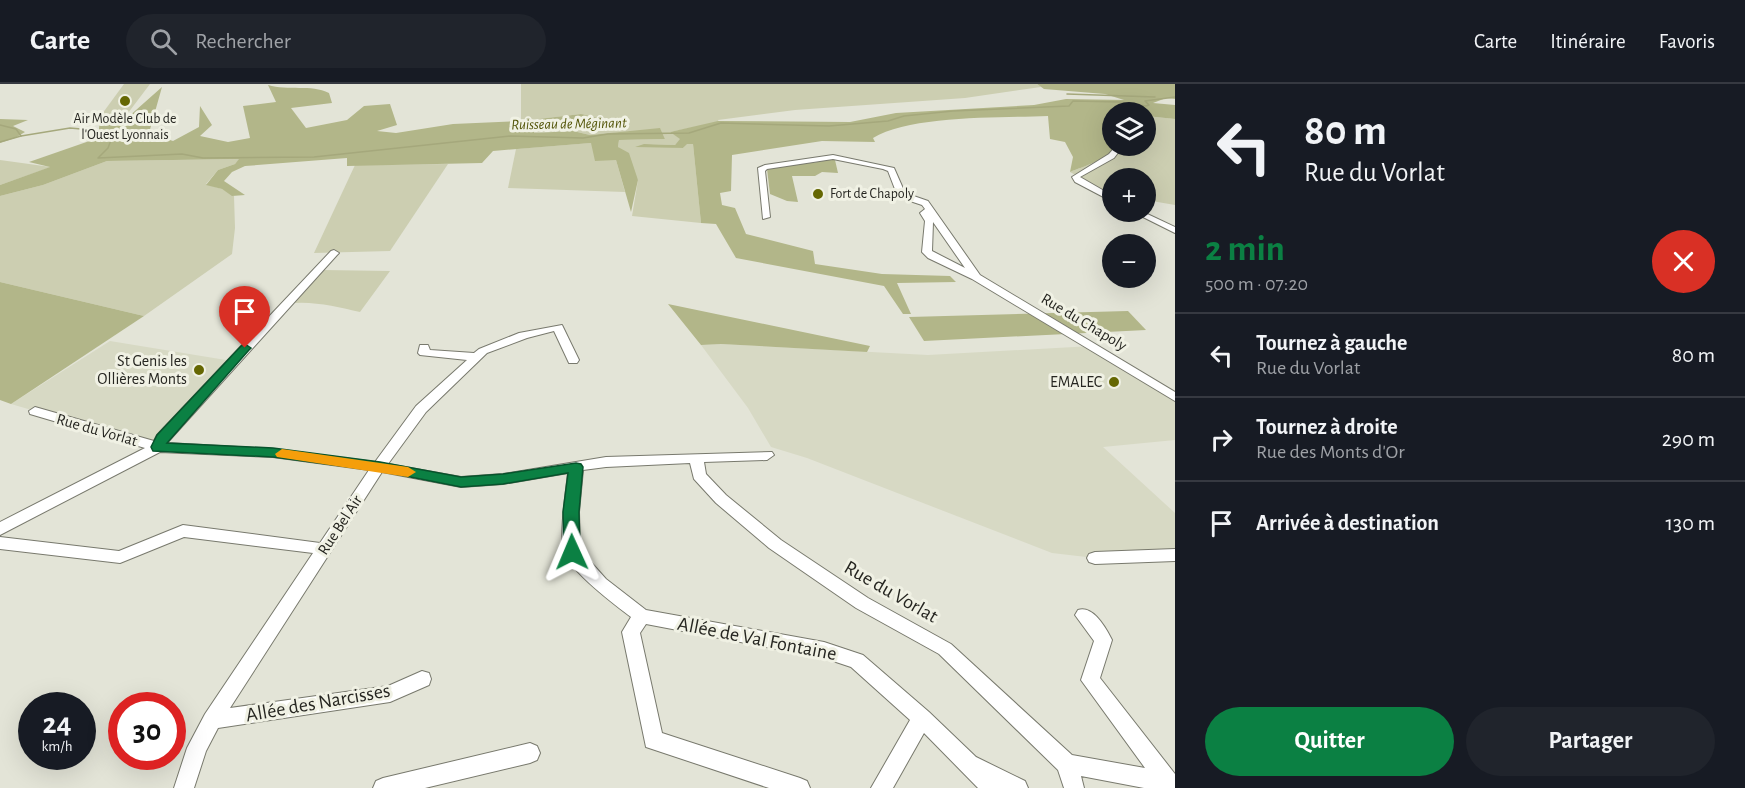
<!DOCTYPE html>
<html lang="fr">
<head>
<meta charset="utf-8">
<style>
	body { margin:0; font-family:"Alegreya Sans",sans-serif; background:#20242c; color:#f1f3f6; height:100vh; display:flex; flex-direction:column; font-size:22px; white-space:nowrap }
	* { box-sizing:border-box; margin:0 }
	p { font-size:20px; color:#9ea1a6 }
	.icon { flex:none; width:33px; height:33px; fill:none; stroke:currentColor; stroke-width:2; stroke-linecap:round; stroke-linejoin:round }
	.map { position:relative; flex:1; overflow:hidden }
	.panel { display:flex; flex-direction:column; background:#171b24; width:570px }
	.panel>* { flex:none }
	.guide { background:#171b24; color:#f1f3f6; overflow:hidden }
	.tools { position:absolute; left:1102px; top:18px; display:grid; gap:12px }
	.tools a { display:grid; place-items:center; width:54px; height:54px; border-radius:50%; background:#171b24; box-shadow:0 6px 24px #0002; font-size:30px }
	.speed { position:absolute; left:18px; top:608px; display:flex; gap:12px; font-size:30px; font-weight:700; text-align:center }
	.speed>* { display:grid; place-content:center; width:78px; height:78px; border-radius:50%; background:#171b24; box-shadow:0 6px 24px #0002; line-height:1 }
	.speed small { font-size:15px; font-weight:400 }
	.speed .limit { border:9px solid #d22; background:#fff; color:#111 }
	.pin { position:absolute; display:grid; place-items:center; width:51px; height:51px; color:#fff; margin:-62px -26px; border-radius:50% 50% 50% 0; rotate:-45deg; box-shadow:0 0 6px #0007 }
	.pin .icon { rotate:45deg }
	.me { position:absolute; width:66px; margin:-33px; rotate:359deg; stroke-linejoin:round; filter:drop-shadow(0 0 4px #0008) }
	.turn { display:flex; align-items:center; gap:21px; height:126px; padding:0 30px; font-size:27px }
	.turn .icon { width:78px; height:78px; stroke-width:2.5 }
	.turn b { display:block; font-size:42px; line-height:51px }
	.round { display:grid; place-items:center; flex:none; width:63px; height:63px; border-radius:32px; background:#20242c }
	.overview { display:flex; align-items:center; justify-content:space-between; height:102px; padding:0 30px }
	h1 { font-size:36px; font-weight:700; line-height:45px; color:#0b8043 }
	.button { display:flex; gap:12px; margin-top:auto; padding:12px 30px }
	.button a { flex:1; height:69px; border-radius:36px; background:#0b8043; color:#fff; font-size:24px; font-weight:700; line-height:69px; text-align:center }
	.button a+a { background:#20242c; color:#f1f3f6 }
	ul { padding:0; list-style:none }
	li { display:flex; align-items:center; gap:18px; height:84px; padding:0 30px; border-top:2px solid #363941 }
	li div { flex:1 }
	li b { display:block; font-size:22px }
	li em { font-style:normal }
	header { display:flex; align-items:center; gap:36px; box-sizing:border-box; height:84px; padding:0 30px; background:#171b24; border-bottom:2px solid #363941 }
	header strong { font-size:28px }
	nav { display:flex; gap:33px; margin-inline-start:auto; font-size:21px }
	.search { width:420px; height:54px; background:#20242c; display:flex; align-items:center; gap:15px; box-sizing:border-box; padding:0 21px; border-radius:33px; color:#9ea1a6; font-size:22px }
	main { display:flex; flex:1; min-height:0 }
	.map>svg:first-child { display:block }
	.built { fill:#d7d9c4 }
	.green { fill:#ccceb1 }
	.forest { fill:#b2b689 }
	.lines { fill:none; stroke-linecap:round; stroke-linejoin:round }
	.stream { stroke:#a5a87c; stroke-width:1.5 }
	.minor-casing { stroke:#78796d; stroke-width:2 }
	.minor { fill:#fff; fill-rule:evenodd }
	.route { fill:#0b8043; stroke:#07532c; stroke-width:1.5 }
	.slow { fill:#f59e0b }
	.poi-dot { fill:#656702; stroke:#f0f1e4; stroke-width:2 }
	.labels { text-anchor:middle; dominant-baseline:central; stroke-width:6; stroke-linejoin:round; paint-order:stroke }
	.far-poi-label { font-size:14px; fill:#262621; stroke:#f0f1e4 }
	.far-water-label { font-size:15px; font-style:italic; fill:#54560a; stroke:#f0f1e4 }
	.street-label { font-size:16px; fill:#262621; stroke:#f0f1e4 }
	.poi-label { font-size:16px; fill:#262621; stroke:#f0f1e4; text-anchor:end }
	.near-street-label { font-size:20px; fill:#262621; stroke:#f0f1e4 }
</style>
</head>
<body>
<header>
<strong>Carte</strong>
<div class="search"><svg class="icon" aria-label="search" viewBox="0 0 24 24"><circle cx="10" cy="10" r="6"/><path d="M15 15l6 6"/></svg>Rechercher</div>
<nav><a>Carte</a><a>Itinéraire</a><a>Favoris</a></nav>
</header>
<main>
<div class="map">
<svg width="1175" height="704" viewBox="0 0 1175 704">
	<rect width="100%" height="100%" fill="#e3e4d7"/>
	<g class="built">
		<path d="M110 257 232 277 158 363 11 320Z"/>
		<path d="M721 260 928 271 1092 262 1175 315V356L1103 363 1175 429V471L1095 474 1052 469 807 374 771 363 748 324 701 261Z"/>
	</g>
	<g class="green">
		<path d="M124 0H150L125 33 103 34 102 30Z"/>
		<path d="M521 0H1037L1041 3 965 14 795 26 718 36 719 38 670 48 681 55 675 61 644 60 683 64 687 59 693 60 701 139 632 132 638 96 618 63 619 56 665 55 660 45 590 51 573 47 534 49 533 45 599 42 581 30 521 37Z"/>
		<path d="M1146 32 1175 35V121L1146 116V94H1113V111L1070 88C1084 82 1108 76 1116 62H1146Z"/>
		<path d="M591 59 616 76 625 108 508 104 516 65Z"/>
		<path d="M240 75 235 80 218 86 206 100 222 105 234 112 235 144 232 170 144 232 0 198V112L43 101 107 77Z"/>
		<path d="M0 76 51 83 0 101Z"/>
		<path d="M448 80 390 167 314 169 355 81Z"/>
		<path d="M323 186 390 187 360 228C337 223 310 216 287 220Z"/>
	</g>
	<g class="forest">
		<path d="M1037 0H1175V15L1166 14 1153 19 1175 21V35L1146 32V28H1113V62H1116C1108 76 1084 82 1070 88L1073 73 1065 58 1050 55 1048 32C1002 34 910 31 873 54L875 58 822 57 732 71 731 107 720 109 722 121 735 124 746 150 813 167 815 180 882 190 950 192 956 198 897 199 911 230H903L884 202 736 174 716 140 701 139 693 60H687L683 64 635 63 644 60 675 61 680 55 670 48 718 37 850 38 896 29 1034 21 1066 15 1124 16 1105 10 1044 5Z"/>
		<path d="M268 1C288 7 311 0 329 9L332 19 291 24 306 44 347 36 364 22 390 20 397 41 377 47 396 49 453 40 521 37 581 30 601 35 599 42 534 45V49L573 47 590 51 660 44 665 55 619 56 618 63 629 69 638 96 631 128 616 76 595 77 591 59 493 67 482 79 347 82V74L245 82 232 88 224 97 245 111 232 112 222 105 206 101 218 86 235 80 239 75 107 77 43 101 0 112V101L50 83 29 78 98 54 100 35 127 34 162 3 149 49 173 57 199 43 200 22 212 41 200 52 228 58 250 54 243 22 276 18Z"/>
		<path d="M0 35 28 36 13 42 25 48 15 54 0 59Z"/>
		<path d="M830 75 835 76 838 89 822 88 815 92H792L798 118 787 117 770 110 767 85C787 77 810 82 830 75Z"/>
		<path d="M0 198 144 232 11 320 0 316Z"/>
		<path d="M668 220 870 262 867 268 721 260 701 261Z"/>
		<path d="M1128 227 1146 246 924 257 909 233Z"/>
	</g>
	<g class="lines">
		<g class="stream">
			<path d="M1067 10 1155 13"/>
			<path d="M0 41 16 45 21 52 70 44 114 48 108 64 98 74 182 70 203 74 314 73 510 52 583 54 608 50 689 49 721 39 829 42 888 37 904 32 953 27 1069 22 1073 17 1120 18 1146 22 1149 21 1145 17 1175 13"/>
			<path d="M0 58 21 52"/>
		</g>
		<defs>
			<g id="minor">
				<path d="M1116 62H1123L1114 74 1080 93 1113 112V118L1075 98 1072 93 1109 70Z"/>
				<path d="M833 71 894 84 905 109 928 117 980 191 1175 308V317L972 195 928 174 922 168 925 137 920 129 925 125 922 121 898 113 888 87 883 85 833 75 767 85 765 87 770 133 763 135 758 84 765 81ZM933 138 965 184 932 167Z"/>
				<path d="M1133 128H1143L1175 143V149Z"/>
				<path d="M334 166 339 169 337 171 167 359 273 365 375 378 416 322 467 276 420 271 418 269 420 261H428L430 266 474 269 479 265 519 249 562 241 579 276 577 279H569L554 247 527 254 487 269 426 328 388 380 461 393 503 390 606 373 772 368 774 371 767 376 704 378 706 390 726 411 781 456 868 514 951 560 1072 671 1145 684 1081 596 1094 557 1075 531 1078 526C1093 521 1106 544 1112 556L1100 594 1175 690V704H1144L1081 692 1084 704H1064L1058 686 939 570 856 524 769 464 716 419 694 395 690 379 606 383 583 386 579 428 580 466 606 495 646 526 824 558 863 571 929 628 976 673 1025 697 1028 704H978L924 649 893 704H871L910 636 851 583 824 574 646 540 640 549 662 649 800 694 807 697 810 704H769L646 663 622 548 631 533C615 521 570 487 564 468 559 452 566 408 568 389L503 400 461 403 382 388 230 624 388 602 422 587 429 589 431 595 429 601 390 618 218 644 206 667 194 704H174L187 664 205 630 313 469 184 453 120 479 0 465V453L119 467 183 441 320 459 369 386 273 373 160 368 0 451V438L145 364 30 330 29 327 35 323 154 357 157 351 331 167Z"/>
				<path d="M1175 465V477L1095 480 1089 478 1087 474 1089 470 1095 468Z"/>
				<path d="M530 659 537 662 540 669 537 676 530 679 425 704H373L376 697 383 694Z"/>
			</g>
		</defs>
		<use href="#minor" class="minor-casing"/>
		<use href="#minor" class="minor"/>
	</g>
	<path class="route" d="M245 260 251 264 249 266 167 359 273 364 380 378 461 393 503 390 576 379 581 380 583 383 579 428 580 468 578 472H566L564 468 563 428 568 389 503 400 461 403 380 387 273 373 153 367 151 363 157 351 241 262Z"/>
	<path class="slow" d="M282 365 408 383 416 388 408 393 277 373 275 370Z"/>
	<g class="poi-dot">
		<circle cx="125" cy="17" r="6"/>
		<circle cx="818" cy="110" r="6"/>
		<circle cx="199" cy="286" r="6"/>
		<circle cx="1114" cy="298" r="6"/>
	</g>
	<g class="labels">
		<g class="far-poi-label">
			<text x="125" y="35">Air Modèle Club de<tspan x="125" dy="16">l'Ouest Lyonnais</tspan></text>
			<text x="830" y="110" text-anchor="start">Fort de Chapoly</text>
		</g>
		<g class="far-water-label">
			<text transform="translate(569 40) rotate(-1)">Ruisseau de Méginant</text>
		</g>
		<g class="street-label">
			<text transform="translate(1084 238) rotate(31)">Rue du Chapoly</text>
			<text transform="translate(97 346) rotate(16)">Rue du Vorlat</text>
			<text transform="translate(340 441) rotate(-57)">Rue Bel Air</text>
		</g>
		<g class="poi-label">
			<text x="187" y="277">St Genis les<tspan x="187" dy="18">Ollières Monts</tspan></text>
			<text x="1102" y="298">EMALEC</text>
		</g>
		<g class="near-street-label">
			<text transform="translate(891 508) rotate(30)">Rue du Vorlat</text>
			<text transform="translate(757 555) rotate(11)">Allée de Val Fontaine</text>
			<text transform="translate(318 619) rotate(-10)">Allée des Narcisses</text>
		</g>
	</g>
</svg>
<div class="tools">
<a><svg class="icon" aria-label="layers" viewBox="0 0 24 24"><path d="M12 4l9 5-9 5-9-5zM3 14l9 5 9-5"/></svg></a>
<a>+</a>
<a>−</a>
</div>
<div class="speed"><div>24<small>km/h</small></div><div class="limit">30</div></div>
<div class="pin" style="left:245px;top:264px;background:#d93025"><svg class="icon" aria-label="arrive" viewBox="0 0 24 24"><path d="M6 21V4h12l-3 4 3 4H6"/></svg></div>
<svg class="me" style="left:572px;top:468px" viewBox="-20 -20 40 40"><path d="M0-17L14 15 0 8-14 15z" fill="#0b8043" stroke="#fff" stroke-width="4"/></svg>
</div>
<section class="panel">
<div class="guide">
<div class="turn"><svg class="icon" aria-label="left" viewBox="0 0 24 24"><path d="M17 20v-9H6M10 6l-5 5 5 5"/></svg><div><b>80 m</b>Rue du Vorlat</div></div>
</div>
<div class="overview"><div><h1>2 min</h1><p>500 m · 07:20</p></div><a class="round" style="background:#d93025;color:#fff"><svg class="icon" aria-label="close" viewBox="0 0 24 24"><path d="M6 6l12 12M18 6L6 18"/></svg></a></div>
<ul>
<li><svg class="icon" aria-label="left" viewBox="0 0 24 24"><path d="M17 20v-9H6M10 6l-5 5 5 5"/></svg><div><b>Tournez à gauche</b><p>Rue du Vorlat</p></div><em>80 m</em></li>
<li><svg class="icon" aria-label="right" viewBox="0 0 24 24"><path d="M7 20v-9h11M14 6l5 5-5 5"/></svg><div><b>Tournez à droite</b><p>Rue des Monts d'Or</p></div><em>290 m</em></li>
<li><svg class="icon" aria-label="arrive" viewBox="0 0 24 24"><path d="M6 21V4h12l-3 4 3 4H6"/></svg><div><b>Arrivée à destination</b></div><em>130 m</em></li>
</ul>
<div class="button"><a>Quitter</a><a>Partager</a></div>
</section>
</main>
</body>
</html>
